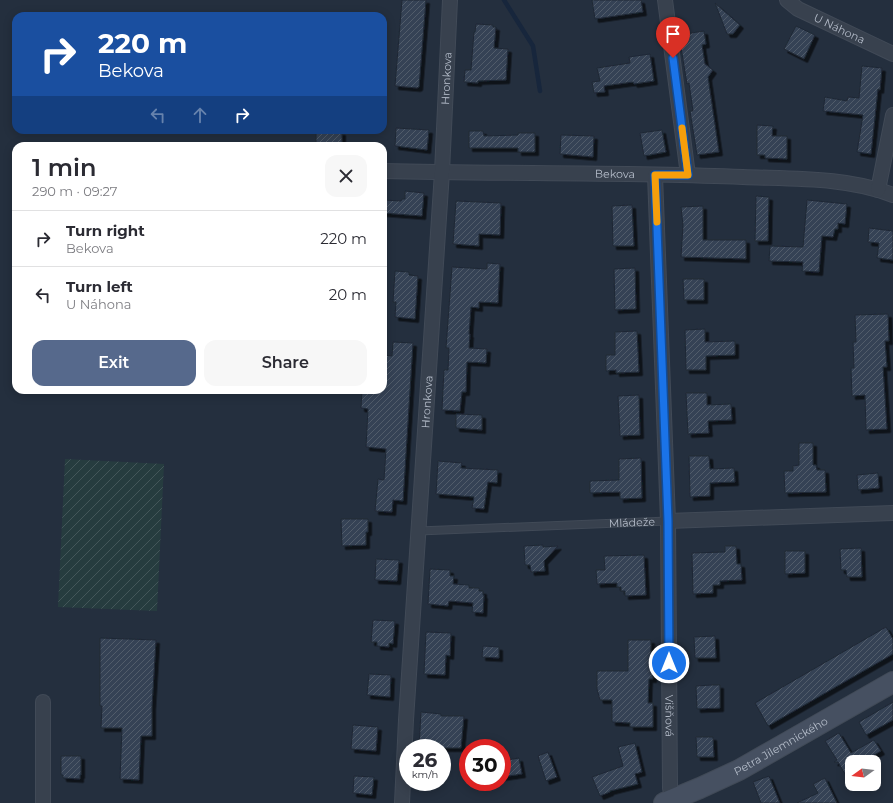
<!DOCTYPE html>
<html lang="en">
<head>
<meta charset="utf-8">
<style>
	body { margin:0; font-family:Montserrat,sans-serif; background:#f7f7f7; color:#2b2b33; height:100vh; display:flex; flex-direction:column; font-size:15px; white-space:nowrap }
	* { box-sizing:border-box; margin:0 }
	p { font-size:13px; color:#7c7c81 }
	.icon { flex:none; width:22px; height:22px; fill:none; stroke:currentColor; stroke-width:2; stroke-linecap:round; stroke-linejoin:round }
	.map { position:relative; flex:1; overflow:hidden }
	.panel { position:absolute; left:12px; top:142px; width:375px; height:252px; display:flex; flex-direction:column; background:#fff; border-radius:12px; box-shadow:0 2px 10px #0003 }
	.panel>* { flex:none }
	.top-card { position:absolute; left:12px; top:12px; width:375px; height:122px; border-radius:12px; box-shadow:0 2px 10px #0003; background:#1a4fa0; color:#fff; overflow:hidden }
	.needle { width:26px; rotate:255deg }
	.tools { position:absolute; left:845px; top:755px; display:grid; gap:8px }
	.tools a { display:grid; place-items:center; width:36px; height:36px; border-radius:8px; background:#fff; box-shadow:0 2px 10px #0003; font-size:20px }
	.speed { position:absolute; left:399px; top:739px; display:flex; gap:8px; font-size:20px; font-weight:700; text-align:center }
	.speed>* { display:grid; place-content:center; width:52px; height:52px; border-radius:50%; background:#fff; box-shadow:0 2px 10px #0003; line-height:1 }
	.speed small { font-size:10px; font-weight:400 }
	.speed .limit { border:6px solid #d22; background:#fff; color:#111 }
	.pin { position:absolute; display:grid; place-items:center; width:34px; height:34px; color:#fff; margin:-41px -17px; border-radius:50% 50% 50% 0; rotate:-45deg; box-shadow:0 0 4px #0007 }
	.pin .icon { rotate:45deg }
	.me { position:absolute; width:44px; margin:-22px; rotate:0deg; stroke-linejoin:round; filter:drop-shadow(0 0 3px #0008) }
	.turn { display:flex; align-items:center; gap:14px; height:84px; padding:0 20px; font-size:18px }
	.turn .icon { width:52px; height:52px; stroke-width:2.5 }
	.turn b { display:block; font-size:28px; line-height:34px }
	.lanes { display:flex; align-items:center; height:38px; padding:0 20px; background:#0003; justify-content:center; gap:20px; direction:ltr }
	.lanes .off { opacity:.35 }
	.round { display:grid; place-items:center; flex:none; width:42px; height:42px; border-radius:12px; background:#f7f7f7 }
	.headline { display:flex; align-items:center; justify-content:space-between; height:68px; padding:0 20px }
	h1 { font-size:24px; font-weight:600; line-height:30px }
	.primary-button { display:flex; gap:8px; margin-top:auto; padding:8px 20px }
	.primary-button a { flex:1; height:46px; border-radius:12px; background:#56698c; color:#fff; font-size:16px; font-weight:600; line-height:46px; text-align:center }
	.primary-button a+a { background:#f7f7f7; color:#2b2b33 }
	ul { padding:0; list-style:none }
	li { display:flex; align-items:center; gap:12px; height:56px; padding:0 20px; border-top:1px solid #e1e1e2 }
	li div { flex:1 }
	li b { display:block; font-size:15px }
	li em { font-style:normal }
	.map>svg:first-child { display:block }
	.garden { fill:url(#garden-furrows) }
	.lines { fill:none; stroke-linecap:round; stroke-linejoin:round }
	.stream { stroke:#17263c; stroke-width:4.5 }
	.building { fill:url(#building-hatch); stroke:#1f2835; filter:url(#shadow) }
	.lane-casing { stroke:#414a57; stroke-width:9 }
	.street-casing { stroke:#414a57; stroke-width:16 }
	.secondary-casing { stroke:#414a57; stroke-width:22 }
	.lane { stroke:#38414e; stroke-width:7 }
	.street { stroke:#38414e; stroke-width:14 }
	.secondary { stroke:#465061; stroke-width:20 }
	.route-casing { stroke:#114b97; stroke-width:10 }
	.route { stroke:#1a73e8; stroke-width:7 }
	.slow { stroke:#f59e0b; stroke-width:7 }
	.labels { text-anchor:middle; dominant-baseline:central; stroke-width:4; stroke-linejoin:round; paint-order:stroke }
	.street-label { font-size:11px; fill:#b4bcc9; stroke:#1d2633 }
</style>
</head>
<body>
<div class="map">
<svg width="893" height="803" viewBox="0 0 893 803">
	<defs>
		<pattern id="garden-furrows" width="10" height="10" patternUnits="userSpaceOnUse"><rect width="10" height="10" fill="#263c3f"/><path d="M-1 1l2-2M0 10L10 0M9 11l2-2" fill="none" stroke="#435659"/></pattern>
		<pattern id="building-hatch" width="6" height="6" patternUnits="userSpaceOnUse"><rect width="6" height="6" fill="#364354"/><path d="M-1 1l2-2M0 6l6-6M5 7l2-2" fill="none" stroke="#515c6b"/></pattern>
		<filter id="shadow"><feDropShadow dx="3.5" dy="3.5" stdDeviation="0" flood-color="#0009"/></filter>
	</defs>
	<rect width="100%" height="100%" fill="#242f3e"/>
	<path class="garden" d="M65 459 164 464 157 611 58 607Z"/>
	<g class="lines">
		<path class="stream" d="M504 0 533 46 540 91"/>
	</g>
	<g class="building">
		<path d="M402 0H426L419 87 417 88 395 86Z"/>
		<path d="M592 0H641L643 12 595 19Z"/>
		<path d="M715 3 740 25 733 34H727Z"/>
		<path d="M476 24 493 25V27H496L494 48 508 49 506 80 478 81V83L464 82 465 70H471L474 32H475Z"/>
		<path d="M796 26 815 35 804 59 784 49Z"/>
		<path d="M704 31 706 44 702 45 705 64 713 70 708 77 719 152 697 155 690 111H693L689 83 687 84 679 35Z"/>
		<path d="M650 54 654 81 634 84 633 82 604 86 605 92 594 93 592 82 600 81 597 68 630 63 629 57Z"/>
		<path d="M862 66 882 68 880 90 878 89 871 154 857 152 863 115 823 111 825 97 847 101 848 97 859 98Z"/>
		<path d="M757 125 773 126 772 136H787V159L765 158V155H757Z"/>
		<path d="M396 128 429 130 427 150 395 146Z"/>
		<path d="M316 130H334V132H342V146H316Z"/>
		<path d="M662 130 666 152 644 156 640 133Z"/>
		<path d="M469 131H483L484 136 518 135V133H535V152H518V148H469Z"/>
		<path d="M561 135 594 136 593 157 560 154Z"/>
		<path d="M405 191 424 193 422 216 383 213V200L401 201 402 199H405Z"/>
		<path d="M756 196 769 197 768 241H755Z"/>
		<path d="M807 200 847 204 845 224 838 223V229H835L833 237 822 236 819 272 802 271 803 262 769 261 770 246 803 247Z"/>
		<path d="M456 201 501 203 500 235 479 234V246L453 244Z"/>
		<path d="M632 205 634 246H613L612 206Z"/>
		<path d="M703 206V240H746V259L681 257 683 225 681 207Z"/>
		<path d="M869 228 893 231V260L877 258 879 243 868 242Z"/>
		<path d="M487 263 500 264 498 303 479 302V308L471 307 469 334H470L469 348 487 349 486 363 467 362 466 392H462L460 411 442 410 444 370H448L449 348H446L452 267 487 269Z"/>
		<path d="M635 268 636 309 615 310 614 269Z"/>
		<path d="M395 271 409 272V275L418 276 415 319 395 317 396 302H393Z"/>
		<path d="M683 279H704V300H684Z"/>
		<path d="M888 314 889 341H885L887 367H883L887 429 866 430 865 395 852 396 851 368H854L853 342H856L855 315Z"/>
		<path d="M705 329V342L735 341V355L706 356V370H686L685 330Z"/>
		<path d="M637 331 639 372 616 373V370L606 371V355H615V332Z"/>
		<path d="M393 342 413 343 403 501 393 500 392 512 375 511 378 479 384 480 386 449 366 447 368 409 361 408 362 390H383V355L392 356Z"/>
		<path d="M686 393H707V405L731 404 732 420 708 421 709 433 688 434Z"/>
		<path d="M639 395 640 435 620 436 618 396Z"/>
		<path d="M456 414 482 415V430L456 428Z"/>
		<path d="M799 443H813V465H816L817 470H825L826 492 785 493 784 471H793V466L799 465Z"/>
		<path d="M689 456H709L710 469 734 468 735 482 710 483V496L690 497Z"/>
		<path d="M641 458 642 498 620 499V492L590 493V481L619 480V459Z"/>
		<path d="M438 461 462 463 461 468 498 470 497 483 488 482 484 509 472 508 474 497 436 494Z"/>
		<path d="M878 473 879 488 858 490 857 475Z"/>
		<path d="M341 519H368V532H366V545L342 546Z"/>
		<path d="M543 545V547L558 546 544 561 545 571 531 572 530 565H525L524 546Z"/>
		<path d="M725 546H736L737 564H741L742 580 720 581V585H713V593L693 594 692 553 725 552Z"/>
		<path d="M861 548 862 577H847L846 570H841L840 549Z"/>
		<path d="M785 551H805V573L785 574Z"/>
		<path d="M644 555 646 595 625 596V591H621V587H617V583L597 584 596 570H605L604 556Z"/>
		<path d="M376 559 399 560 397 581 375 580Z"/>
		<path d="M430 569 450 570V576H454L453 584 469 585V588H479V591H483V595H484L483 613 472 612 473 603 449 601 448 606 428 604Z"/>
		<path d="M373 620 395 621 393 644 389 643V647L377 646V642H371Z"/>
		<path d="M886 627 893 639V654L768 726 755 703Z"/>
		<path d="M426 632 451 633 450 656 446 655 445 675 424 674Z"/>
		<path d="M715 636 716 658H695L694 637Z"/>
		<path d="M100 638 156 640 152 706V736H141L139 780 120 779 122 728H101L102 706H100Z"/>
		<path d="M628 640H651V653H653V679H649L648 703H653V727H630V723L612 722V700H600L597 689V671H628Z"/>
		<path d="M483 646 499 647V658L482 657Z"/>
		<path d="M369 674 391 675 390 697 367 695Z"/>
		<path d="M712 685H720V708L697 709 696 686Z"/>
		<path d="M893 702V720L866 735 859 722Z"/>
		<path d="M421 712 441 714V716H464L461 748H419Z"/>
		<path d="M353 725 378 727 376 751 351 749Z"/>
		<path d="M839 733 851 753 874 740 881 751 862 762H852V786L838 762H834L837 760 825 741Z"/>
		<path d="M696 737H713L714 757H697Z"/>
		<path d="M635 743 642 772 635 774 638 784 610 791V792L600 796 592 777 623 766 618 747Z"/>
		<path d="M548 752 557 777 546 781 538 756Z"/>
		<path d="M61 756H81V775H80V779L63 778V775H61Z"/>
		<path d="M519 758 522 774 502 777V761Z"/>
		<path d="M354 776 374 777 372 795 353 793Z"/>
		<path d="M769 776 780 803H761L753 782Z"/>
		<path d="M825 778 837 803H797L818 793 813 784Z"/>
	</g>
	<g class="lines">
		<defs>
			<g id="lane">
				<path id="s1" d="M419 531 668 521"/>
			</g>
			<g id="street">
				<path d="M665 0 688 175"/>
				<path id="s2" d="M787 0 798 9 893 54"/>
				<path id="s3" d="M383 171C503 174 623 172 743 177 791 179 849 177 893 195"/>
				<path id="s4" d="M655 175 668 521 670 788 673 800"/>
				<path d="M878 190 893 115"/>
				<path d="M668 521 893 513"/>
				<path d="M43 702V803"/>
				<path id="s5" d="M402 803 406 720 442 172 450 0"/>
			</g>
			<g id="secondary">
				<path id="s6" d="M664 803 700 788 739 770 893 682"/>
			</g>
		</defs>
		<use href="#lane" class="lane-casing"/>
		<use href="#street" class="street-casing"/>
		<use href="#secondary" class="secondary-casing"/>
		<use href="#lane" class="lane"/>
		<use href="#street" class="street"/>
		<use href="#secondary" class="secondary"/>
	</g>
	<g class="lines">
		<defs>
			<path id="route" d="M669 663 668 521 655 175H688L673 58"/>
		</defs>
		<use href="#route" class="route-casing"/>
		<use href="#route" class="route"/>
		<path class="slow" d="M657 222 655 175H688L682 128"/>
	</g>
	<g class="labels">
		<g class="street-label">
			<text stroke="none"><textPath href="#s2" startOffset="60">U Náhona</textPath></text>
			<text stroke="none"><textPath href="#s5" startOffset="726">Hronkova</textPath></text>
			<text stroke="none"><textPath href="#s3" startOffset="232">Bekova</textPath></text>
			<text stroke="none"><textPath href="#s5" startOffset="402">Hronkova</textPath></text>
			<text stroke="none"><textPath href="#s1" startOffset="213">Mládeže</textPath></text>
			<text stroke="none"><textPath href="#s4" startOffset="541">Višňová</textPath></text>
			<text stroke="none"><textPath href="#s6" startOffset="130">Petra Jilemnického</textPath></text>
		</g>
	</g>
</svg>
<div class="tools">
<a><svg class="needle" viewBox="-14 -14 28 28"><path d="M0-13l5 13h-10z" fill="#e53935"/><path d="M0 13l5-13h-10z" fill="#7c7c81"/></svg></a>
</div>
<div class="speed"><div>26<small>km/h</small></div><div class="limit">30</div></div>
<div class="pin" style="left:673px;top:58px;background:#d93025"><svg class="icon" aria-label="arrive" viewBox="0 0 24 24"><path d="M6 21V4h12l-3 4 3 4H6"/></svg></div>
<svg class="me" style="left:669px;top:663px" viewBox="-20 -20 40 40"><circle r="17" fill="#1a73e8" stroke="#fff" stroke-width="3"/><path d="M0-11L8 9 0 5-8 9z" fill="#fff"/></svg>
<div class="top-card">
<div class="turn"><svg class="icon" aria-label="right" viewBox="0 0 24 24"><path d="M7 20v-9h11M14 6l5 5-5 5"/></svg><div><b>220 m</b>Bekova</div></div>
<div class="lanes"><svg class="icon off" aria-label="left" viewBox="0 0 24 24"><path d="M17 20v-9H6M10 6l-5 5 5 5"/></svg><svg class="icon off" aria-label="ahead" viewBox="0 0 24 24"><path d="M12 20V5M6 11l6-6 6 6"/></svg><svg class="icon" aria-label="right" viewBox="0 0 24 24"><path d="M7 20v-9h11M14 6l5 5-5 5"/></svg></div>
</div>
<section class="panel">
<div class="headline"><div><h1>1 min</h1><p>290 m · 09:27</p></div><a class="round"><svg class="icon" aria-label="close" viewBox="0 0 24 24"><path d="M6 6l12 12M18 6L6 18"/></svg></a></div>
<ul>
<li><svg class="icon" aria-label="right" viewBox="0 0 24 24"><path d="M7 20v-9h11M14 6l5 5-5 5"/></svg><div><b>Turn right</b><p>Bekova</p></div><em>220 m</em></li>
<li><svg class="icon" aria-label="left" viewBox="0 0 24 24"><path d="M17 20v-9H6M10 6l-5 5 5 5"/></svg><div><b>Turn left</b><p>U Náhona</p></div><em>20 m</em></li>
</ul>
<div class="primary-button"><a>Exit</a><a>Share</a></div>
</section>
</div>
</body>
</html>
